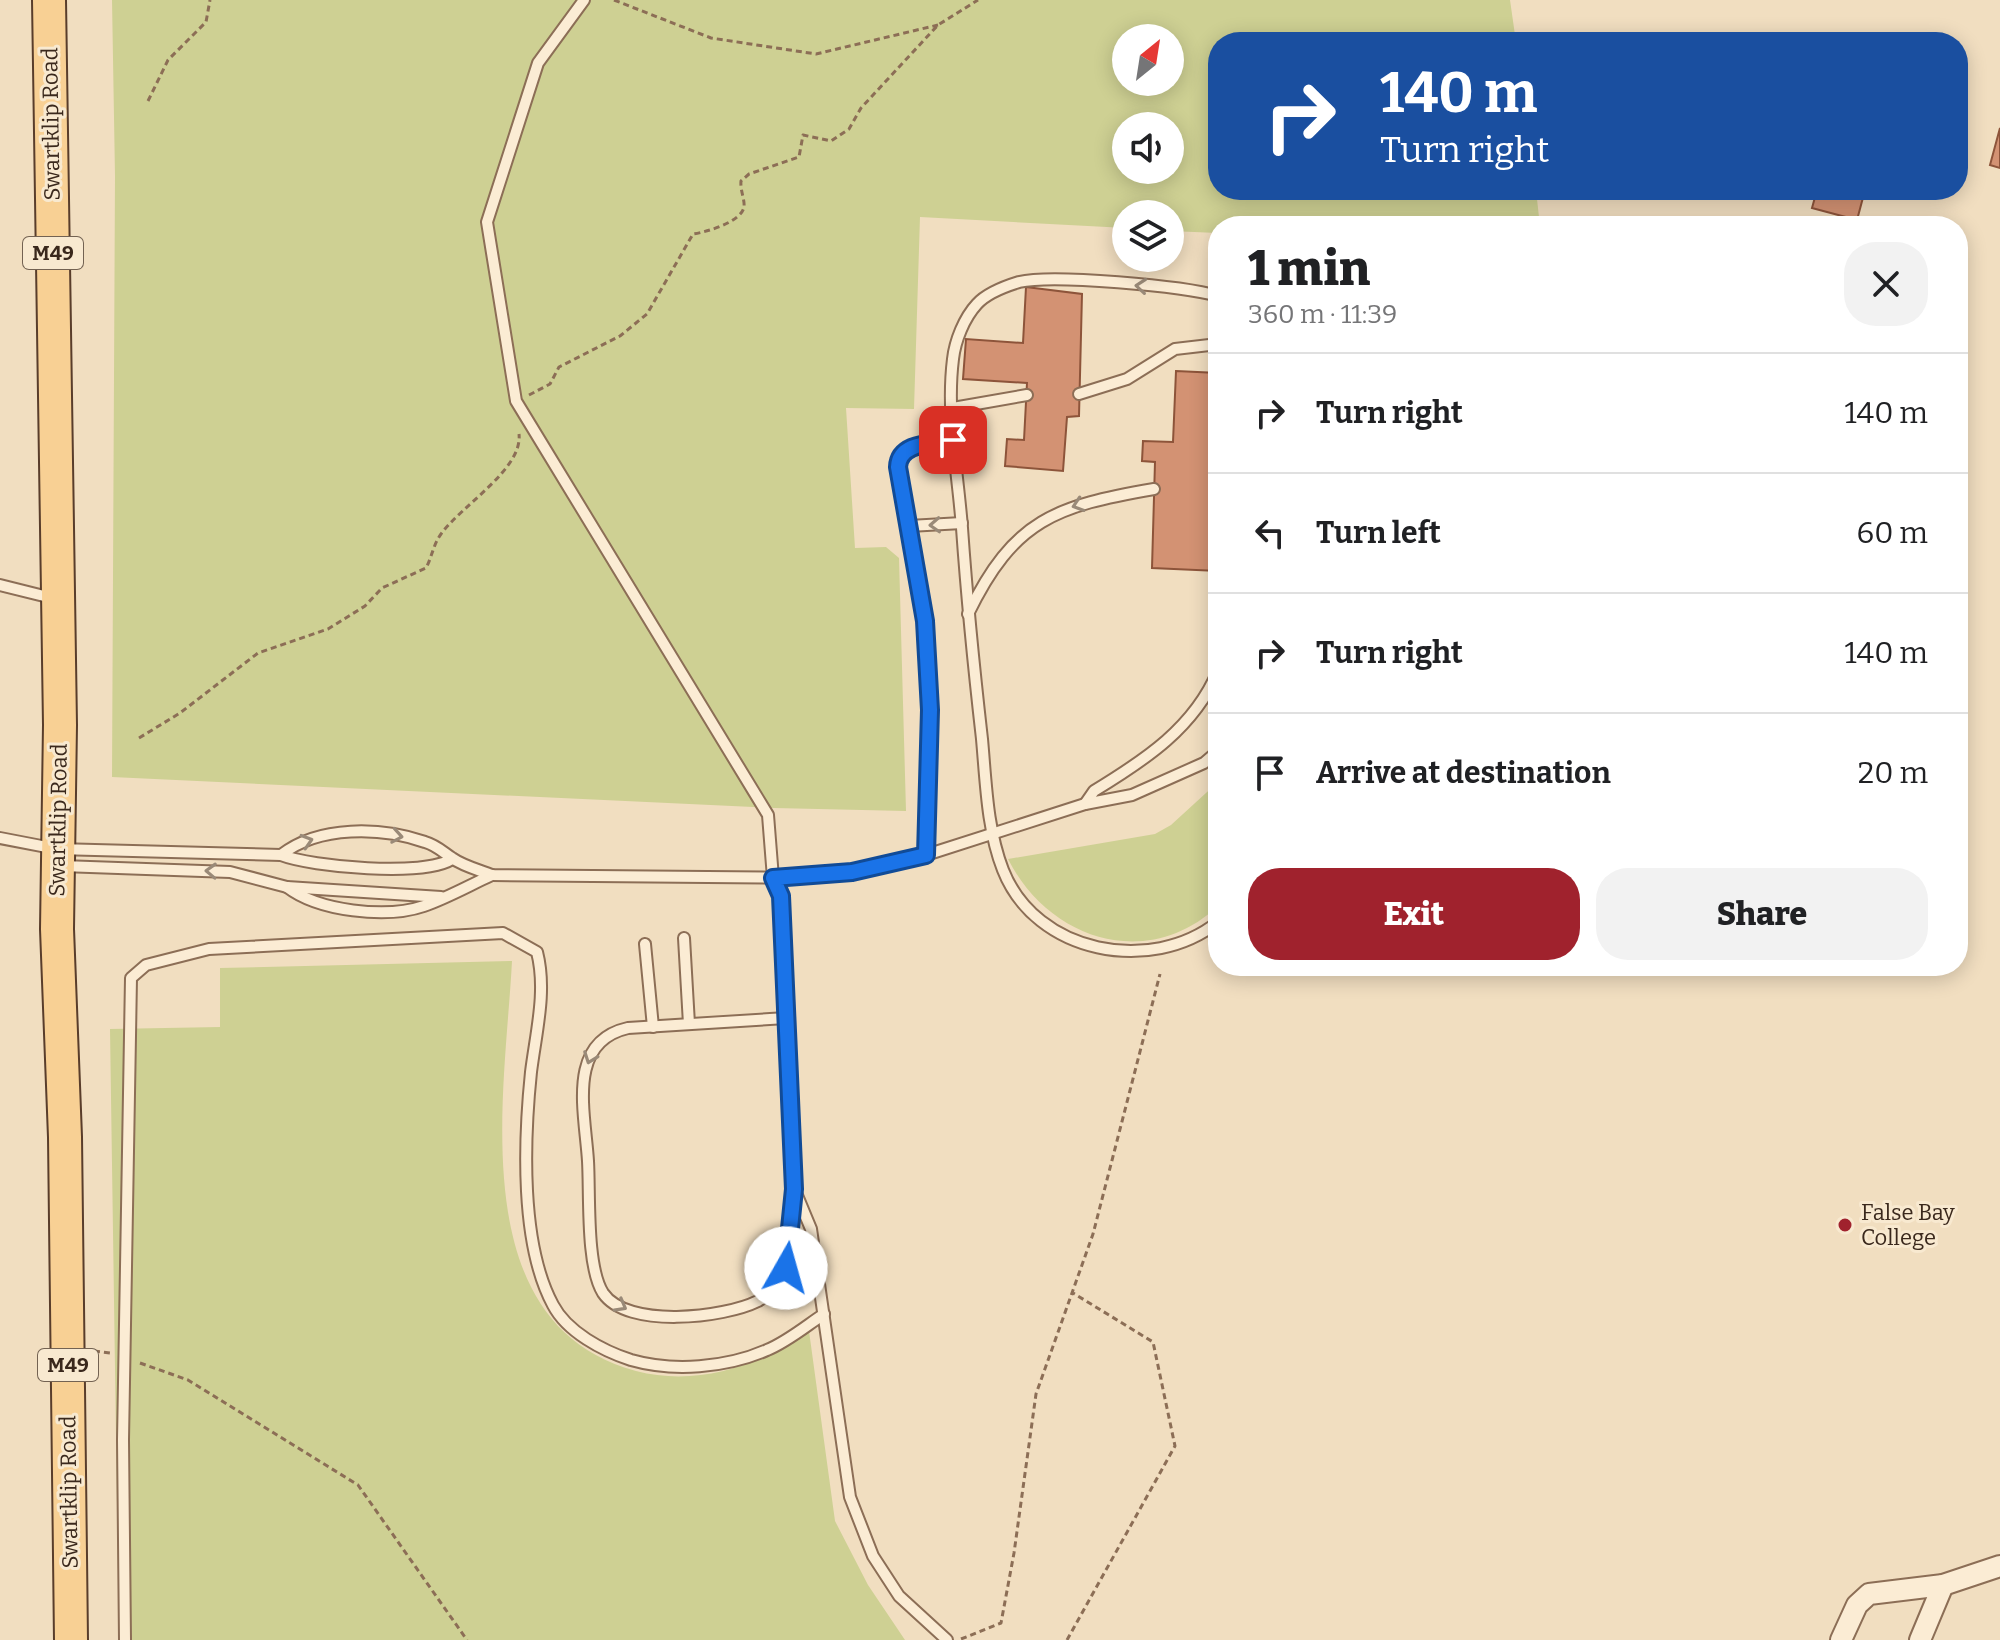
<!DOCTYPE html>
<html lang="en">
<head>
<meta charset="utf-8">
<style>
	body { margin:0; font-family:Bitter,serif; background:#f2f2f2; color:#202124; height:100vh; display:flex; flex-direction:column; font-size:30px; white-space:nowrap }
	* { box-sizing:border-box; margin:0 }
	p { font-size:26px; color:#757577 }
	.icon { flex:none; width:44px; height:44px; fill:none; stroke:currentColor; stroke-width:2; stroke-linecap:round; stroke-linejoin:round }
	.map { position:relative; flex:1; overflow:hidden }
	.sheet { position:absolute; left:1208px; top:216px; width:760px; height:760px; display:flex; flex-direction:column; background:#fff; border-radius:32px; box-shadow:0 4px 20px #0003 }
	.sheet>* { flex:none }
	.top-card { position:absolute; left:1208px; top:32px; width:760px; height:168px; border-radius:32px; box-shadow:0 4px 20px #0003; background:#1a4fa0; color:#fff; overflow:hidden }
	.needle { width:52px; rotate:30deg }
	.buttons { position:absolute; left:1112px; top:24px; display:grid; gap:16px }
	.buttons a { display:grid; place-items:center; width:72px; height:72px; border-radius:50%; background:#fff; box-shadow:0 4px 20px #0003; font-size:40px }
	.pin { position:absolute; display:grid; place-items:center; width:68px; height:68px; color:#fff; margin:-34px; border-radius:16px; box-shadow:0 4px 12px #0006 }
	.me { position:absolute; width:88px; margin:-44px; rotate:7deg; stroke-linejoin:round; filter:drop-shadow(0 0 6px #0008) }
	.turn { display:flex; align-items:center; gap:28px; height:168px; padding:0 40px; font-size:36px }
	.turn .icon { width:104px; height:104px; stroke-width:2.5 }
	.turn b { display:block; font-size:56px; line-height:68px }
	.round { display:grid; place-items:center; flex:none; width:84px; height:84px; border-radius:32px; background:#f2f2f2 }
	.headline { display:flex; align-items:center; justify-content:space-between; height:136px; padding:0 40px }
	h1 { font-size:48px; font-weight:800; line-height:60px }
	.action { display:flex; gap:16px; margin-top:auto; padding:16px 40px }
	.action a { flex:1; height:92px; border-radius:32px; background:#a0222d; color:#fff; font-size:32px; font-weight:800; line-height:92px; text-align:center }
	.action a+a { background:#f2f2f2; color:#202124 }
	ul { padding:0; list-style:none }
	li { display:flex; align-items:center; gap:24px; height:120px; padding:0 40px; border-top:2px solid #e0e0e0 }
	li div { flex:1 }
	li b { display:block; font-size:30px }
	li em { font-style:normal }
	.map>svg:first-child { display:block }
	.green { fill:#ced093; fill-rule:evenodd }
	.building { fill:#d39273; stroke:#8d543a; stroke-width:2 }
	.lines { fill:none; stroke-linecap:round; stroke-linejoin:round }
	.lane-casing { stroke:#8c6e56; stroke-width:14 }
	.street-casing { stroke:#8c6e56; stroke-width:24 }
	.primary-casing { stroke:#593d2b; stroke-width:36 }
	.path { stroke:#8c6e56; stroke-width:3; stroke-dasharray:6 4; stroke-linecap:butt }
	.lane { stroke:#fbecd4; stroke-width:10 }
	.street { stroke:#fbecd4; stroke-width:20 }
	.primary { stroke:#f8d094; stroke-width:32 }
	.oneway { stroke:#9a8a78 }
	.route-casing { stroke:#114b97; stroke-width:20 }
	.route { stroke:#1a73e8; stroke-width:14 }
	.poi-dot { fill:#a0222d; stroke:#f8e9d0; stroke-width:3 }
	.labels { text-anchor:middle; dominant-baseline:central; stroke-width:6; stroke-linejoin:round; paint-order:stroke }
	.shield { fill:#f8e9d0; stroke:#736252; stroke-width:2 }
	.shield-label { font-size:20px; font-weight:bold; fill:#3a281c }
	.street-label { font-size:22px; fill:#3a281c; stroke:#f8e9d0 }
	.poi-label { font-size:22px; fill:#3a281c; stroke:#f8e9d0; text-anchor:start }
</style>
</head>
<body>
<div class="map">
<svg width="2000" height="1640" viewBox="0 0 2000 1640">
	<rect width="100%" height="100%" fill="#f1dec0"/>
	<g class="green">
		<path d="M112 0H1510L1516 42H1218V190H1536L1540 226H1218V233L1170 231V214H1126V228L920 217 914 409 846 408 855 548 886 547 899 558 906 811 774 808 112 777 115 176ZM1126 38H1170V82H1126ZM1126 126H1170V170H1126Z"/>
		<path d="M1218 782V906C1147 972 1049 940 1008 859L1155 834 1171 825Z"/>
		<path d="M512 961C505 1096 462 1324 636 1371 697 1387 759 1366 809 1331L835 1521 868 1585 905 1640H119L110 1029 220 1027V968Z"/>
	</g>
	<g class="building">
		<path d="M2000 128V168L1990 165Z"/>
		<path d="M1817 190H1865L1857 220 1812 208Z"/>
		<path d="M1026 287 1082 294 1079 416 1067 417 1063 471 1005 466 1007 439 1024 440 1027 383 963 379 966 339 1023 343Z"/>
		<path d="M1176 371 1218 373V571L1152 568 1155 462 1142 461 1143 441 1173 442Z"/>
	</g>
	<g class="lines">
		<defs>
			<g id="lane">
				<path d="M584 0 538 63 487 222 516 401 768 815 773 878 781 896C784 966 787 1037 790 1107 792 1148 800 1234 785 1270 780 1284 771 1294 758 1301 724 1318 627 1329 603 1293 586 1266 590 1195 588 1161 585 1112 566 1042 628 1028L786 1018"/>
				<path d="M1218 296C1183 286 1053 274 1019 282 1006 286 986 294 977 304 964 318 955 341 953 359 946 415 958 473 962 528 967 599 974 669 982 739 986 783 987 829 1003 870 1036 954 1151 975 1218 922"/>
				<path d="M1079 394 1127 379 1175 349 1218 344"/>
				<path d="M953 408 1027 395"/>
				<path d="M909 526 962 523"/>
				<path d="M0 585 52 598"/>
				<path d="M968 614C1014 519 1056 506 1154 489"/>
				<path d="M1085 804 1094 791C1145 760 1194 728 1218 671"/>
				<path d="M0 838 57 849 281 855C312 867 424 877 452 859"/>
				<path d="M281 855C319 825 381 827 425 842 436 845 443 852 452 858 463 866 479 870 492 875L804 878 852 872 926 855 1085 804 1132 795 1204 763 1218 751"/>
				<path d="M926 855 930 710 925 621 898 467C900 441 932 444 953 440"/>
				<path d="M62 866 230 872 287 887 441 897"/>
				<path d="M287 887C318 911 386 919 424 906 447 898 470 885 492 875"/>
				<path d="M684 938 689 1024"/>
				<path d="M645 944 653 1027"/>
				<path d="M796 1193 811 1229 850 1497 873 1556 899 1596 947 1640"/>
				<path d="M125 1640 123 1440 131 978 146 965 209 949 503 933 537 952C547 991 536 1032 531 1072 524 1140 520 1244 553 1305 567 1332 603 1351 631 1360 673 1372 726 1368 767 1350 787 1342 806 1326 824 1314"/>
			</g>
			<g id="street">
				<path d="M1841 1640 1857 1605 1869 1594 1943 1585 2000 1566"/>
				<path d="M1920 1640 1943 1585"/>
			</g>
			<path id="primary" d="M49 0 60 725 57 929 65 1137 71 1640"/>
		</defs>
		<use href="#lane" class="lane-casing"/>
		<use href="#street" class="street-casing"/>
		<use href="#primary" class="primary-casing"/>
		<g class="path">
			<path d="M614 0 711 38 816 54 938 25"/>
			<path d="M148 101 168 60 206 22 210 0"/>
			<path d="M529 395 550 384 559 367 620 336 647 314 693 234C707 232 741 222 744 207 745 200 740 190 741 181L749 174 799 157 803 135 831 141 849 129 861 108 938 25 978 0"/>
			<path d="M139 738 180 713 258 653 328 629 365 606 382 588 426 568C432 557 433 545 441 534 462 505 523 469 519 434"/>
			<path d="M94 1351 110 1353"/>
			<path d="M140 1363 188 1380 358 1485 467 1640"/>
			<path d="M961 1639 1001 1623 1014 1553 1036 1394 1093 1234 1160 974"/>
			<path d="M1067 1640 1175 1446 1153 1342 1073 1293"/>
		</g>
		<use href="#lane" class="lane"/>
		<use href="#street" class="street"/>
		<use href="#primary" class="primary"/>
	</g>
	<defs><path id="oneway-chevron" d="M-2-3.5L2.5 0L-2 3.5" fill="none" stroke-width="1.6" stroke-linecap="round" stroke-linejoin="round" transform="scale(2)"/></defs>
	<g class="oneway">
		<use href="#oneway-chevron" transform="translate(1141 286) rotate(-175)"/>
		<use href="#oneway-chevron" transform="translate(1078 505) rotate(162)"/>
		<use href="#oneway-chevron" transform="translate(935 525) rotate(177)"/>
		<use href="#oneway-chevron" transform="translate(397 836) rotate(10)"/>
		<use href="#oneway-chevron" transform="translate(307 841) rotate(-17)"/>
		<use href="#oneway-chevron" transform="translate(211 871) rotate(-178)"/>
		<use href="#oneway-chevron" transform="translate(590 1058) rotate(110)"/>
		<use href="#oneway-chevron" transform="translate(621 1306) rotate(29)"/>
	</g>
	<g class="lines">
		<defs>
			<path id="route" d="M786 1268 794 1189 781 896 773 878 852 872 926 855 930 710 925 621 898 467C899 442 932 444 953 440"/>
		</defs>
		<use href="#route" class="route-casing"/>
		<use href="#route" class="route"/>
	</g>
	<circle class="poi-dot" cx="1845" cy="1225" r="8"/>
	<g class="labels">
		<g class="shield">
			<rect x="23" y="237" width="60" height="32" rx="6"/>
			<rect x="38" y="1349" width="60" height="32" rx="6"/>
		</g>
		<g class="shield-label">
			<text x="53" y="253">M49</text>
			<text x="68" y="1365">M49</text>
		</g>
		<g class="street-label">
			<text transform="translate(51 124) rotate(-91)">Swartklip Road</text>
			<text transform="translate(58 820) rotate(-89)">Swartklip Road</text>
			<text transform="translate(69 1492) rotate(-91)">Swartklip Road</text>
		</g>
		<g class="poi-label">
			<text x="1861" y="1212">False Bay<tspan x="1861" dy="25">College</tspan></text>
		</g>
	</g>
</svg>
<div class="buttons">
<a><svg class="needle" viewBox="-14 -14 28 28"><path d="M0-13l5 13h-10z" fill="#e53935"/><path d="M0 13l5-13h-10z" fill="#757577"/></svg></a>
<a><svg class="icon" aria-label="sound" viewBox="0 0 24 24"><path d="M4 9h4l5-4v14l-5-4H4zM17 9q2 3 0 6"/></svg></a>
<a><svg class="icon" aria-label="layers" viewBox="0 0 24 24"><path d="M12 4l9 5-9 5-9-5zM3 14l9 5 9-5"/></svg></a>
</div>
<div class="pin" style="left:953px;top:440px;background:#d93025"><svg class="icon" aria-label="arrive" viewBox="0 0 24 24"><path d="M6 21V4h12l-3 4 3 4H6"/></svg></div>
<svg class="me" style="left:786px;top:1268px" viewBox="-20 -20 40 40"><circle r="19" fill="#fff"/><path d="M0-13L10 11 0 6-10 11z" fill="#1a73e8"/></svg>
<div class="top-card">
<div class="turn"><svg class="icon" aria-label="right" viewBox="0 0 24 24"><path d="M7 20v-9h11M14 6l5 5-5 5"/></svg><div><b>140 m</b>Turn right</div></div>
</div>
<section class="sheet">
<div class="headline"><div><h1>1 min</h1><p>360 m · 11:39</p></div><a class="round"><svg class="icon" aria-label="close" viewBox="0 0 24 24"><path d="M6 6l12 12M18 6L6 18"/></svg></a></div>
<ul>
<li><svg class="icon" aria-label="right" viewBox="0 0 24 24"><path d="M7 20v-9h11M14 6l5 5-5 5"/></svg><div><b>Turn right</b></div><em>140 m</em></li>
<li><svg class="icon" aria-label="left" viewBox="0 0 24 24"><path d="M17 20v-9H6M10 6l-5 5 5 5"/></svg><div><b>Turn left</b></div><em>60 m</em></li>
<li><svg class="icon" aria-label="right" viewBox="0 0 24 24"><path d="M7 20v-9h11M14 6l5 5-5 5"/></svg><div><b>Turn right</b></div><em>140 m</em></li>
<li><svg class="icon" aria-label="arrive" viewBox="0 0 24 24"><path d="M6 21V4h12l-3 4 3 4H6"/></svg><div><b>Arrive at destination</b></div><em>20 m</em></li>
</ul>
<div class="action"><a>Exit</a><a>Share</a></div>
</section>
</div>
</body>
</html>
